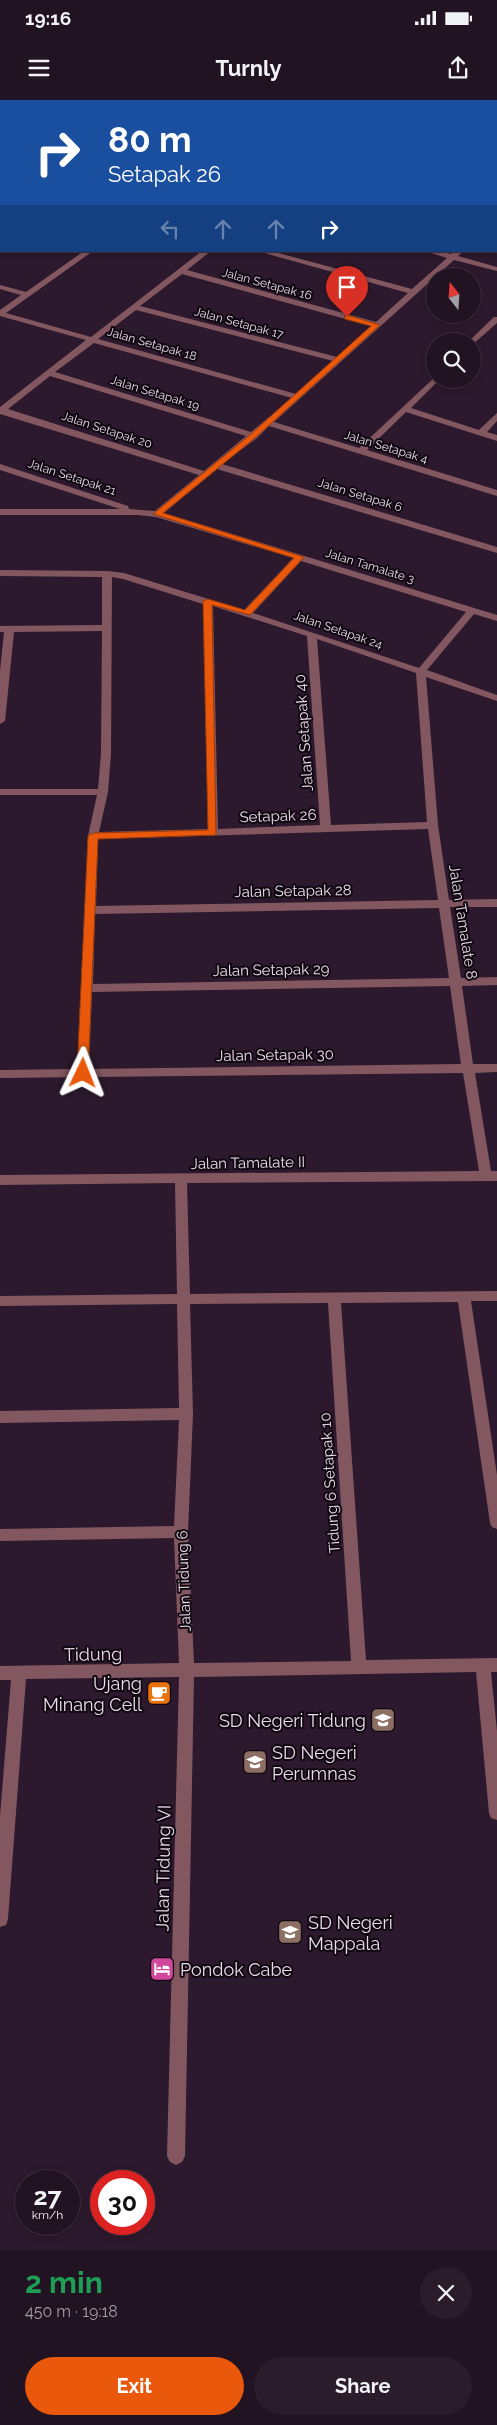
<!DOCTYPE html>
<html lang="en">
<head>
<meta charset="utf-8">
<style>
	body { margin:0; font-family:Raleway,sans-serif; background:#2a1c2a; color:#f1f3f6; height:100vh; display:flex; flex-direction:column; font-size:19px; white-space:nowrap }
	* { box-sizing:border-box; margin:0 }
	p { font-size:16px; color:#a29ea5 }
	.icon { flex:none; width:28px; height:28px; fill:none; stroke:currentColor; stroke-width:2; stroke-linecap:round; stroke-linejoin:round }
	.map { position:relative; height:2150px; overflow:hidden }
	.drawer { display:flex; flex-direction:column; background:#221322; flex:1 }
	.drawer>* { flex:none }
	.guide { position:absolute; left:0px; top:0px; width:498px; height:152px; box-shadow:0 2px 8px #0003,0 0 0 1px #3f3240; background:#1a4fa0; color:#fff; overflow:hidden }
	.needle { width:32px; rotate:343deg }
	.fabs { position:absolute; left:426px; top:168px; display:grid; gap:10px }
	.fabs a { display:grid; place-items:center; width:55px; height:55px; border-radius:50%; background:#221322; box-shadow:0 2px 8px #0003,0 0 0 1px #3f3240; font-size:25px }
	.speed { position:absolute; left:15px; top:2070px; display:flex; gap:10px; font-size:25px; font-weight:700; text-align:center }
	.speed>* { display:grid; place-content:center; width:65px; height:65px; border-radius:50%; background:#221322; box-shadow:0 2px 8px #0003,0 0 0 1px #3f3240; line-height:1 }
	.speed small { font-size:12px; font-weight:400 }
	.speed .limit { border:8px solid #d22; background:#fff; color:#111 }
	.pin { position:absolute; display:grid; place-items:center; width:42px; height:42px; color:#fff; margin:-51px -21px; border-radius:50% 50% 50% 0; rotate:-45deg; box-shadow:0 0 5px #0007 }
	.pin .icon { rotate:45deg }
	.me { position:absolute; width:55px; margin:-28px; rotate:2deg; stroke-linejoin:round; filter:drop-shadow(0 0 4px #0008) }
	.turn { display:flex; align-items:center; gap:18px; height:105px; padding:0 25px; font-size:22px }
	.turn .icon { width:65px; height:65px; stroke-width:2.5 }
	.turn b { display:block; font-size:35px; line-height:42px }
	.lanes { display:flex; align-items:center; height:48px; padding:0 25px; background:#0003; justify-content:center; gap:25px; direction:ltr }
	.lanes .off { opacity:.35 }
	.round { display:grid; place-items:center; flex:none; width:52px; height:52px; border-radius:26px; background:#2a1c2a }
	.headline { display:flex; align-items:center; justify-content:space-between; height:85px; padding:0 25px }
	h1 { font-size:30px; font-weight:700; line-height:38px; color:#1e9e55 }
	.button { display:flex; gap:10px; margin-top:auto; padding:10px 25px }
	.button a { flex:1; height:58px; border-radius:30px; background:#ea580c; color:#fff; font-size:20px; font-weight:700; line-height:58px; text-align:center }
	.button a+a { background:#2a1c2a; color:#f1f3f6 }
	.status { display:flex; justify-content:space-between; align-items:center; height:35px; padding:0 25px; background:#221322; direction:ltr }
	.status svg { height:14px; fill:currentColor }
	header { display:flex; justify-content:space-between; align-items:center; height:65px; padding:0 25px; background:#221322; font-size:22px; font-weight:700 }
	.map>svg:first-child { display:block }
	.green { fill:#23432a }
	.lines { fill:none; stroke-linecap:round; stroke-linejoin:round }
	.minor { fill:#835760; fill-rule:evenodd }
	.major { fill:#e58b9e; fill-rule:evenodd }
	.route { fill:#ea580c; stroke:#983908 }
	.labels { text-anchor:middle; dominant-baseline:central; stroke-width:4; stroke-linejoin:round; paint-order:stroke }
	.far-street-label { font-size:12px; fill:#e9dbe9; stroke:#100810 }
	.street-label { font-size:15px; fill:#e9dbe9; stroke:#100810 }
	.near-street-label { font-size:18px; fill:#e9dbe9; stroke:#100810 }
	.near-poi-label { font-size:18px; fill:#e9dbe9; stroke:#100810; text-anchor:start }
</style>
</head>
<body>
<div class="status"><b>19:16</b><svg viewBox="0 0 49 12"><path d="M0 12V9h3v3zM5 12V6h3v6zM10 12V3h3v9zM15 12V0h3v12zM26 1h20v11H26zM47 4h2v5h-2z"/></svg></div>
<header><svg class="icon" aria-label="menu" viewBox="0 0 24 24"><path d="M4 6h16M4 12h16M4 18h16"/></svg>Turnly<svg class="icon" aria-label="share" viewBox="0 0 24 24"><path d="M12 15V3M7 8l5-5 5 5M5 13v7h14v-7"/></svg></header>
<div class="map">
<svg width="497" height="2150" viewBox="0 0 497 2150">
	<rect width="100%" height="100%" fill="#2d192d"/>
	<path class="green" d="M0 0 118 1H1V151Z"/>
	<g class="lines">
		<g class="minor">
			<rect x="410" y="0" width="11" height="1"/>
			<path d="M496 8H497L496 13Z"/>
			<path d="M496 49H497L496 54Z"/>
			<path d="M497 113V118H496V113Z"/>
			<path d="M84 151H93L6 213 91 237 202 151H211L187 170 376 222 408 193 257 151H271L412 189 447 158 425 151H439L451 154 454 151H463L458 156 497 167V171L454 160 274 322 359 348 435 277V279H440L411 308 479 330 497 313V321L487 332 497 335V341L406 312 367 350 497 390V396L269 326 257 338 222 364 497 447V453L217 369 164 413 497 515V521L474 514 427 570 497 595V601L426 577 438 725 449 800 497 799V807H450L461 878 497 877V885L462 886 473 964H497V972L475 973 491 1071H497V1081L187 1083 190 1194 497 1191V1201H471L497 1375V1429L492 1427 490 1423 458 1202 341 1203 366 1560 497 1558V1572H491L497 1631V1720L491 1718 489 1713 476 1572 194 1577 185 2056 182 2062 176 2065 170 2062 167 2056 179 1577 26 1579 8 1819 6 1825 0 1827V1716L11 1580H0V1566L179 1563 174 1438 0 1441V1429L174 1426 179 1320 0 1323V1311L179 1308 177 1204 0 1206V1196L177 1194 175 1083 0 1085V1075L479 1071 463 973 0 978V970L77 969 88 736 97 695H0V689H98L101 654 102 531 14 532 5 621 0 624V571L4 532H0V526L102 525V477L0 476V470L107 471 124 473 244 510 293 458 156 417 137 415H0V409H120L0 370V364L128 406 129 409 155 411 199 375 0 314V307L86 240 0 216V210L21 195 0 189V185L26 192ZM182 174 371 226 337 257 140 206ZM136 210 333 261 296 294 98 239ZM94 243 292 298 251 332 55 272ZM50 276 246 336 204 371 8 309ZM301 461 466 512 419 568 253 513ZM112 477 123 479 203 504 208 729 99 732 108 692 111 654ZM213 506 307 536 320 725 218 729ZM317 539 416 573 427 722 331 725ZM428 729 438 800 96 806 98 739ZM439 808 449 878 93 884 95 814ZM450 886 461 964 89 969 92 892ZM328 1203 351 1561 194 1563 188 1432 193 1314 190 1204Z"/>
			<path d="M494 217H497V223L472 245V241H469Z"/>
		</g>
		<g class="major">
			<rect x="112" y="0" width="11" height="1"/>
			<rect x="183" y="0" width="11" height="1"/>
			<rect x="496" y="74" width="1" height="4"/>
			<rect x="496" y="95" width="1" height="4"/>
		</g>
	</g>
	<path class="route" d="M347 215 380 225 256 337 163 413 304 457 250 515 212 505 216 735 98 739 88 973 87 975H79L77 973 88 736 93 733 208 730 203 501 208 499 245 510 294 458 153 414 251 334 371 226 345 219 344 217Z"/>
	<defs>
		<symbol id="cafe-square" viewBox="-11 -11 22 22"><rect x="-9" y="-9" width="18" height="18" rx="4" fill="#e8710a" stroke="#100810"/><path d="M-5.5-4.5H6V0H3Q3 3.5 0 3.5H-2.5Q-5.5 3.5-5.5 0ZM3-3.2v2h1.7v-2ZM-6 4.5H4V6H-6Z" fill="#fff"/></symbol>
		<symbol id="school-square" viewBox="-11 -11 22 22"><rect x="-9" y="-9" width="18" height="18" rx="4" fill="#8d6e63" stroke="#100810"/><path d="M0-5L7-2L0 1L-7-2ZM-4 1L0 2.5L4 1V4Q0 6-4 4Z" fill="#fff"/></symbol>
		<symbol id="university-square" viewBox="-11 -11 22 22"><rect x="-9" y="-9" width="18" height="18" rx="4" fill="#8d6e63" stroke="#100810"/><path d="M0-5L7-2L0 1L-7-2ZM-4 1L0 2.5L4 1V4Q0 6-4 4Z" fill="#fff"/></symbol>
		<symbol id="hotel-square" viewBox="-11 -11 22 22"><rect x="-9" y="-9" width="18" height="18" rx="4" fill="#d1479c" stroke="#100810"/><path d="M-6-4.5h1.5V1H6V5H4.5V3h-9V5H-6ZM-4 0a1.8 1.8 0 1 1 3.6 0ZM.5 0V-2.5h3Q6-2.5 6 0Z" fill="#fff"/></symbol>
	</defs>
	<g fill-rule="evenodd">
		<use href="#cafe-square" x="145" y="1579" width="28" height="28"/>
		<use href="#school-square" x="369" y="1606" width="28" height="28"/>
		<use href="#university-square" x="241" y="1648" width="28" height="28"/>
		<use href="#university-square" x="276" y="1818" width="28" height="28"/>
		<use href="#hotel-square" x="148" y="1855" width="28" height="28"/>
	</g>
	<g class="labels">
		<g class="far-street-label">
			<text transform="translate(267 184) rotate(15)">Jalan Setapak 16</text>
			<text transform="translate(239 223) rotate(15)">Jalan Setapak 17</text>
			<text transform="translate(152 244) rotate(16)">Jalan Setapak 18</text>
			<text transform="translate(155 293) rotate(17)">Jalan Setapak 19</text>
			<text transform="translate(107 330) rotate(18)">Jalan Setapak 20</text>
			<text transform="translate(386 347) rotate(17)">Jalan Setapak 4</text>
			<text transform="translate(72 377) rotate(18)">Jalan Setapak 21</text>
			<text transform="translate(360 395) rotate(17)">Jalan Setapak 6</text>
			<text transform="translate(370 466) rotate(17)">Jalan Tamalate 3</text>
			<text transform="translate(338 530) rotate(19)">Jalan Setapak 24</text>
		</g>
		<g class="street-label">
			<text transform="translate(304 633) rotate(-94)">Jalan Setapak 40</text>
			<text transform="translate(278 716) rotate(-2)">Setapak 26</text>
			<text transform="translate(293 791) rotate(-1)">Jalan Setapak 28</text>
			<text transform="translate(463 822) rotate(81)">Jalan Tamalate 8</text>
			<text transform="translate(271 870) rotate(-1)">Jalan Setapak 29</text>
			<text transform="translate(275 955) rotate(-1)">Jalan Setapak 30</text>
			<text transform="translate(248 1063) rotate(-1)">Jalan Tamalate II</text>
			<text transform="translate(330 1383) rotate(-94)">Tidung 6 Setapak 10</text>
			<text transform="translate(184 1481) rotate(-92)">Jalan Tidung 6</text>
		</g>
		<g class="near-street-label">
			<text transform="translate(93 1554) rotate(-1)">Tidung</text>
			<text transform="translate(163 1768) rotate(-89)">Jalan Tidung VI</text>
		</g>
		<g class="near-poi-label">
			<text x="142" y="1583" text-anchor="end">Ujang<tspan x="142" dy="21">Minang Cell</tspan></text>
			<text x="366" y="1620" text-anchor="end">SD Negeri Tidung</text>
			<text x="272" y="1652">SD Negeri<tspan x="272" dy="21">Perumnas</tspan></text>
			<text x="308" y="1822">SD Negeri<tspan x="308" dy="21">Mappala</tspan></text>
			<text x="180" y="1869">Pondok Cabe</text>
		</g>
	</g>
</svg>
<div class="fabs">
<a><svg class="needle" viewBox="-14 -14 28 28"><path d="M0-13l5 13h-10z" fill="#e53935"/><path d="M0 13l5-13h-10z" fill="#a29ea5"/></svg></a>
<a><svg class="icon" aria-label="search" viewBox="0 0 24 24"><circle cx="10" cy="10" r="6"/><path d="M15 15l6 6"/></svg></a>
</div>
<div class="speed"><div>27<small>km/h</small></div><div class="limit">30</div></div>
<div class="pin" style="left:347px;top:217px;background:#d93025"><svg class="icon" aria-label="arrive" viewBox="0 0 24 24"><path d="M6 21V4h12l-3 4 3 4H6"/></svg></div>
<svg class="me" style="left:83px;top:973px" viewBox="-20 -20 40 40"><path d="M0-17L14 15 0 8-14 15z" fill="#ea580c" stroke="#fff" stroke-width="4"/></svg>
<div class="guide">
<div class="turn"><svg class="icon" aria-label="right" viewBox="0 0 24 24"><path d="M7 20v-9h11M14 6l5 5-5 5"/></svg><div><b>80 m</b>Setapak 26</div></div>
<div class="lanes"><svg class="icon off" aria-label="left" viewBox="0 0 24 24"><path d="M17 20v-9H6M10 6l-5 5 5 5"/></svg><svg class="icon off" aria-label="ahead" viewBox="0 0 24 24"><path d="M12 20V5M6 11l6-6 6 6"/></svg><svg class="icon off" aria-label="ahead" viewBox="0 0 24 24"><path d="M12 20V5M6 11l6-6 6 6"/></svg><svg class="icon" aria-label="right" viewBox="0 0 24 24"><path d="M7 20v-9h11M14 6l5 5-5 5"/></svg></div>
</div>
</div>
<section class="drawer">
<div class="headline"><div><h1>2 min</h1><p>450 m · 19:18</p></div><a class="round"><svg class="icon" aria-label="close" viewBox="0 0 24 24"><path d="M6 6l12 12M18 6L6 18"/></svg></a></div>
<div class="button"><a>Exit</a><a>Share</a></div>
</section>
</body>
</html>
